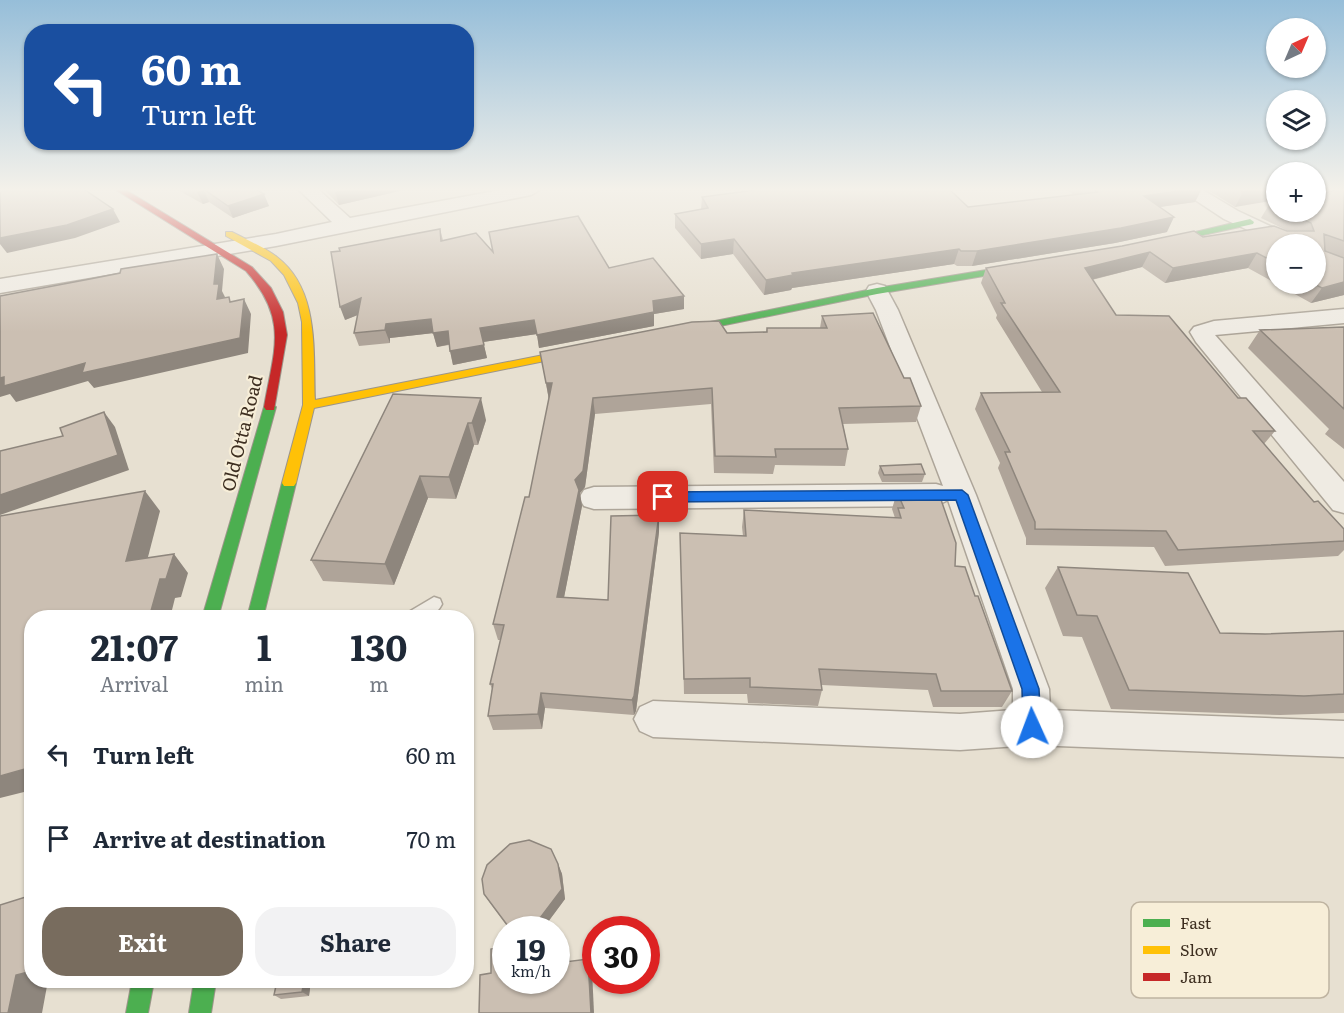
<!DOCTYPE html>
<html lang="en">
<head>
<meta charset="utf-8">
<style>
	body { margin:0; font-family:Literata,serif; background:#f2f2f3; color:#1f2937; height:100vh; display:flex; flex-direction:column; font-size:22px; white-space:nowrap }
	* { box-sizing:border-box; margin:0 }
	p { font-size:20px; color:#747a83 }
	.icon { flex:none; width:33px; height:33px; fill:none; stroke:currentColor; stroke-width:2; stroke-linecap:round; stroke-linejoin:round }
	.map { position:relative; flex:1; overflow:hidden }
	.sheet { position:absolute; left:24px; top:610px; width:450px; height:378px; display:flex; flex-direction:column; background:#fff; border-radius:24px; box-shadow:0 2px 4px #0004 }
	.sheet>* { flex:none }
	.hud { position:absolute; left:24px; top:24px; width:450px; height:126px; border-radius:24px; box-shadow:0 2px 4px #0004; background:#1a4fa0; color:#fff; overflow:hidden }
	.needle { width:39px; rotate:44deg }
	.controls { position:absolute; left:1266px; top:18px; display:grid; gap:12px }
	.controls a { display:grid; place-items:center; width:60px; height:60px; border-radius:50%; background:#fff; box-shadow:0 2px 4px #0004; font-size:30px }
	.speed { position:absolute; left:492px; top:916px; display:flex; gap:12px; font-size:30px; font-weight:700; text-align:center }
	.speed>* { display:grid; place-content:center; width:78px; height:78px; border-radius:50%; background:#fff; box-shadow:0 2px 4px #0004; line-height:1 }
	.speed small { font-size:15px; font-weight:400 }
	.speed .limit { border:9px solid #d22; background:#fff; color:#111 }
	.pin { position:absolute; display:grid; place-items:center; width:51px; height:51px; color:#fff; margin:-26px; border-radius:12px; box-shadow:0 3px 9px #0006 }
	.me { position:absolute; width:66px; margin:-33px; rotate:358deg; stroke-linejoin:round; filter:drop-shadow(0 0 4px #0008) }
	.turn { display:flex; align-items:center; gap:21px; height:126px; padding:0 18px; font-size:27px }
	.turn .icon { width:78px; height:78px; stroke-width:2.5 }
	.turn b { display:block; font-size:42px; line-height:51px }
	.eta { display:flex; justify-content:space-evenly; align-items:center; height:102px; text-align:center }
	.eta b { font-size:36px; font-weight:700; line-height:42px }
	.button { display:flex; gap:12px; margin-top:auto; padding:12px 18px }
	.button a { flex:1; height:69px; border-radius:24px; background:#786c5e; color:#fff; font-size:24px; font-weight:700; line-height:69px; text-align:center }
	.button a+a { background:#f2f2f3; color:#1f2937 }
	ul { padding:0; list-style:none }
	li { display:flex; align-items:center; gap:18px; height:84px; padding:0 18px }
	li div { flex:1 }
	li b { display:block; font-size:22px }
	li em { font-style:normal }
	.map>svg:first-child { display:block }
	.lines { fill:none; stroke-linecap:round; stroke-linejoin:round }
	.lane-casing { stroke:#ada599; stroke-width:3 }
	.street-casing { stroke:#ada599; stroke-width:3 }
	.fast-casing { stroke:#9c958a; stroke-width:2 }
	.slow-casing { stroke:#9c958a; stroke-width:2 }
	.jam-casing { stroke:#9c958a; stroke-width:2 }
	.lane { fill:#efebe3; fill-rule:evenodd }
	.street { fill:#efebe3; fill-rule:evenodd }
	.fast { fill:#4caf50; fill-rule:evenodd }
	.slow { fill:#ffc107; fill-rule:evenodd }
	.jam { fill:#c62828; fill-rule:evenodd }
	.wall { fill:#afa499; fill-rule:evenodd }
	.shaded-wall { fill:#8e867d }
	.building { fill:#cbbfb2; stroke:#8e867d; stroke-width:1.5 }
	.route { fill:#1a73e8; stroke:#114b97; stroke-width:1.5 }
	.labels { text-anchor:middle; dominant-baseline:central; stroke-width:4.5; stroke-linejoin:round; paint-order:stroke }
	.street-label { font-size:18px; fill:#3d2e20; stroke:#f7eed8 }
	.key { fill:#f7eed8; stroke:#bfb4a1; stroke-width:1.5 }
	.key-label { font-size:16px; fill:#3d2e20 }
</style>
</head>
<body>
<div class="map">
<svg width="1344" height="1013" viewBox="0 0 1344 1013">
	<rect width="100%" height="100%" fill="#e7e0d1"/>
	<g class="lines">
		<defs>
			<path id="lane" d="M434 597 440 599 442 604C435 619 419 618 404 618L407 613Z"/>
			<g id="street">
				<path d="M299 190H319L350 218 500 190H540L531 195 276 246 0 293V279L276 234 332 222Z"/>
				<path d="M1180 190H1203L1238 211 1300 240 1303 244H1278L1224 219Z"/>
				<path d="M877 284 885 286 898 310 976 495 1049 689 1050 710 1344 721V757L1032 745 960 750 653 737 640 731 634 719 640 707 653 701 960 714 1013 710V689L948 500 936 506 594 509 584 506 579 498 584 490 594 487 936 484 943 486 876 310 866 291 869 286Z"/>
				<path d="M1344 309V323L1215 335 1344 482V513L1333 510 1196 342 1190 332 1194 327 1214 321Z"/>
			</g>
			<g id="fast">
				<path d="M1250 219 1254 222 1253 224 1154 246 1149 243Z"/>
				<path d="M1029 263 1032 264V268L877 294 676 335 671 332 676 329 877 288Z"/>
				<path d="M270 403 276 407 218 618H202L264 407Z"/>
				<path d="M289 478 296 483 263 618H247L282 483Z"/>
				<path d="M132 981H154L148 1013H126Z"/>
				<path d="M194 981H216L211 1013H189Z"/>
			</g>
			<path id="slow" d="M226 232H232C247 240 264 247 277 257 320 290 313 352 315 400L584 347 589 350 584 353 314 408 296 483 294 486H284L282 483 303 405 302 322 298 303 284 275 271 261 226 236Z"/>
			<path id="jam" d="M116 190H126L252 267 271 288 283 312 287 335 274 410H266L264 407C274 349 289 320 246 271Z"/>
		</defs>
		<use href="#lane" class="lane-casing"/>
		<use href="#street" class="street-casing"/>
		<use href="#fast" class="fast-casing"/>
		<use href="#slow" class="slow-casing"/>
		<use href="#jam" class="jam-casing"/>
		<use href="#lane" class="lane"/>
		<use href="#street" class="street"/>
		<use href="#fast" class="fast"/>
		<use href="#slow" class="slow"/>
		<use href="#jam" class="jam"/>
	</g>
	<g class="wall">
		<path d="M178 190H257L269 206 233 218 209 202 203 204Z"/>
		<path d="M325 190H404L339 205Z"/>
		<path d="M1067 190H1201L1195 202 1160 207 1167 232 1115 243 972 266H957L954 264 792 288 791 290 764 295 733 254 701 259 675 228V214L701 209 702 197 968 207 1074 195Z"/>
		<path d="M1208 190H1276L1235 207Z"/>
		<path d="M1344 190V295L1311 303 1248 268 1165 283 1142 267 1092 280 1116 315 1238 398 1275 431 1264 444 1314 502 1344 529V550L1338 556 1165 566 1154 547 1026 545V538L998 468 1000 463 975 409 981 393 1042 392 996 318 997 315 981 283 986 268 1203 237 1288 231 1261 218 1270 203 1276 202V212H1316L1324 192 1326 193ZM1276 244 1316 284H1276Z"/>
		<path d="M440 229 443 240 493 252 609 268 684 309 654 314V326L539 348 537 334 483 342 487 358 453 365 449 345 437 347 433 333 390 338V343L359 346 354 333 358 315 345 320Z"/>
		<path d="M822 316 904 378 921 406 916 422 843 424 848 449 845 466 775 465 773 474 714 473 711 404 595 414 585 487 580 493 582 506 564 597 608 600 659 515V532L636 711 634 715 545 708 542 729 493 730 488 716 492 689 490 684 501 640H498L493 624 529 497 549 400 540 352 727 333 766 332 767 328H820Z"/>
		<path d="M1344 327V449L1325 434 1329 429 1248 348 1260 330Z"/>
		<path d="M393 394 486 420 478 445H474L456 499 428 498 394 585 323 581 311 560Z"/>
		<path d="M880 466 925 474 922 482H882L878 473Z"/>
		<path d="M897 492 955 566 975 596 1012 691 1002 707H933L928 690 822 685V690L818 706 748 703 747 694H684L680 533 743 536 742 527 744 510 895 518 892 509Z"/>
		<path d="M1058 567 1220 633 1265 634 1344 631V713L1280 715 1111 709 1082 637 1063 636 1045 588Z"/>
		<path d="M558 864 562 874 565 899 542 930H510L490 903 484 894Z"/>
		<path d="M277 981H311L309 996 281 999 274 995Z"/>
	</g>
	<g class="shaded-wall">
		<path d="M201 190H204L209 202 203 204 197 192Z"/>
		<path d="M343 190H404L339 205 335 192Z"/>
		<path d="M1185 190H1201L1195 202 1138 210 1144 196Z"/>
		<path d="M1256 190H1276V200L1235 207 1243 192Z"/>
		<path d="M264 194 269 206 233 218 228 206Z"/>
		<path d="M113 209 120 222 75 238 7 253 0 244V238Z"/>
		<path d="M1174 217 1167 232 1115 243 972 266 977 251Z"/>
		<path d="M734 239 733 254 701 259V244Z"/>
		<path d="M959 249 954 264 792 288 791 290 764 295 766 280 792 273Z"/>
		<path d="M1150 252 1142 267 1078 283 1085 268Z"/>
		<path d="M1257 253 1248 268 1165 283 1173 268Z"/>
		<path d="M217 254 224 269 222 291 226 299H217L214 284Z"/>
		<path d="M1344 282V295L1311 303 1322 288Z"/>
		<path d="M684 296V309L654 314V326L539 348 537 335 653 301Z"/>
		<path d="M361 298 365 312 345 320 340 307Z"/>
		<path d="M244 299 251 314 248 353 94 388 88 381 16 402 10 394 0 397V378Z"/>
		<path d="M431 319 448 331 451 344 437 347 433 333H434L390 338V343L385 330 386 324Z"/>
		<path d="M534 320 537 334 483 342 480 328Z"/>
		<path d="M484 345 487 358 453 365 450 351Z"/>
		<path d="M546 383H552L549 400Z"/>
		<path d="M481 398 486 420 478 445 472 423Z"/>
		<path d="M593 398 595 414 585 487 580 493 582 506 561 613 557 597 575 480Z"/>
		<path d="M104 412 115 427 129 470 0 515V495Z"/>
		<path d="M468 423 474 445 456 499 449 477Z"/>
		<path d="M420 476 428 498 394 585 385 564Z"/>
		<path d="M145 491 160 511 142 580 126 561Z"/>
		<path d="M659 515V532L636 711 634 715 632 700Z"/>
		<path d="M174 554 188 573 181 597 175 598 170 618H149L160 579Z"/>
		<path d="M541 693 545 708 542 729 538 714Z"/>
		<path d="M32 767V790L0 798V776Z"/>
		<path d="M558 864 562 874 565 899 542 930H531Z"/>
		<path d="M563 937 569 949 570 974 565 962Z"/>
		<path d="M588 959 592 970 594 1013H591Z"/>
		<path d="M32 971V981H63L47 986 42 1013H8L16 975Z"/>
		<path d="M304 981H311L309 996 302 992Z"/>
	</g>
	<g class="building">
		<path d="M0 190H85L113 209 67 225 0 238Z"/>
		<path d="M205 190H257L264 194 228 206Z"/>
		<path d="M755 190H950L968 207 1098 192 1095 190H1185L1144 196 1174 217 1121 228 977 251H961L959 249 792 273 793 275 766 280 734 239 701 244 675 214 708 208 702 197Z"/>
		<path d="M1240 190H1256L1243 192Z"/>
		<path d="M1316 190H1323L1326 193 1335 190H1344V241L1324 234 1325 251 1344 258V282L1322 288 1314 284H1316V244H1276V263L1257 253 1173 268 1150 252 1085 268 1116 315 1169 316 1238 398H1246L1275 431H1253L1314 502 1318 501 1344 529V541L1178 550 1166 531 1035 529V522L1005 452H1010L981 393 1060 392 1001 303H1005L986 268 1122 246 1194 231 1203 237 1274 226 1287 231H1314L1311 223 1287 212H1316Z"/>
		<path d="M1276 202V206L1270 203Z"/>
		<path d="M578 216 609 268 653 258 684 296 653 301 654 312 537 335 534 320 480 328 484 345 450 351 448 331 433 333 431 319 386 324 385 330 354 333 361 298 340 307 331 252 340 251 339 248 440 229 441 241 476 233 493 252 489 232Z"/>
		<path d="M217 254 214 284H219L217 299 229 297 230 302 244 299 240 338 82 373 85 363 4 386V377L0 378V296L90 279 120 273 121 269Z"/>
		<path d="M873 313 904 378H910L921 406 839 408 848 449H775L776 457 715 456 712 388 593 398 583 471 575 480 579 490 557 597 608 600 611 516 659 515 634 696 632 700 541 693 538 714 488 716 493 684H490L504 625 493 624 525 497H529L552 383H546L540 352 692 322 719 321 727 333 767 332V328H827L822 316Z"/>
		<path d="M1344 327V409L1260 330Z"/>
		<path d="M393 394 481 398 472 423H468L449 477 420 476 385 564 311 560Z"/>
		<path d="M104 412 118 455 0 495V451L63 436 60 428Z"/>
		<path d="M921 464 925 474 884 475 880 466Z"/>
		<path d="M145 491 126 561 174 554 166 579H160L149 618H32V767L0 776V516Z"/>
		<path d="M938 491 956 543 955 566 965 567 975 596H978L1012 691H941L936 674 819 669 822 690 750 687V678L684 679 680 533 746 536 744 510 901 518 898 508H904L897 492Z"/>
		<path d="M1058 567 1188 573 1220 633 1265 634 1344 631V694L1304 696 1129 690 1097 616 1077 615Z"/>
		<path d="M529 840 551 849 558 864 562 889 531 930H511L484 894 482 879 487 865 510 844Z"/>
		<path d="M32 895V971L16 975 8 1013H0V905Z"/>
		<path d="M563 937 565 962 588 959 591 1013H479L480 975 491 973V949L506 946V981H556V938Z"/>
		<path d="M277 981H304L302 992 274 995Z"/>
	</g>
	<linearGradient id="sky" x2="0" y2="1"><stop stop-color="#96bed9"/><stop offset="0.57" stop-color="#f4f1ea"/><stop offset="1" stop-color="#f4f1ea" stop-opacity="0"/></linearGradient>
	<rect width="1344" height="332" fill="url(#sky)"/>
	<path class="route" d="M962 490 968 495 1039 689 1041 727 1038 733 1032 735 1026 733 1023 727 1022 689 956 500 663 502 657 497 663 492Z"/>
	<g class="labels">
		<g class="street-label">
			<text transform="translate(241 433) rotate(-76)">Old Otta Road</text>
		</g>
	</g>
	<rect x="1131" y="902" width="198" height="96" rx="9" class="key"/>
	<rect x="1143" y="919" width="27" height="8" fill="#4caf50"/>
	<rect x="1143" y="946" width="27" height="8" fill="#ffc107"/>
	<rect x="1143" y="973" width="27" height="8" fill="#c62828"/>
	<g class="key-label">
		<text x="1180" y="929">Fast</text>
		<text x="1180" y="956">Slow</text>
		<text x="1180" y="983">Jam</text>
	</g>
</svg>
<div class="controls">
<a><svg class="needle" viewBox="-14 -14 28 28"><path d="M0-13l5 13h-10z" fill="#e53935"/><path d="M0 13l5-13h-10z" fill="#747a83"/></svg></a>
<a><svg class="icon" aria-label="layers" viewBox="0 0 24 24"><path d="M12 4l9 5-9 5-9-5zM3 14l9 5 9-5"/></svg></a>
<a>+</a>
<a>−</a>
</div>
<div class="speed"><div>19<small>km/h</small></div><div class="limit">30</div></div>
<div class="pin" style="left:663px;top:497px;background:#d93025"><svg class="icon" aria-label="arrive" viewBox="0 0 24 24"><path d="M6 21V4h12l-3 4 3 4H6"/></svg></div>
<svg class="me" style="left:1032px;top:727px" viewBox="-20 -20 40 40"><circle r="19" fill="#fff"/><path d="M0-13L10 11 0 6-10 11z" fill="#1a73e8"/></svg>
<div class="hud">
<div class="turn"><svg class="icon" aria-label="left" viewBox="0 0 24 24"><path d="M17 20v-9H6M10 6l-5 5 5 5"/></svg><div><b>60 m</b>Turn left</div></div>
</div>
<section class="sheet">
<div class="eta">
<div><b>21:07</b><p>Arrival</p></div>
<div><b>1</b><p>min</p></div>
<div><b>130</b><p>m</p></div>
</div>
<ul>
<li><svg class="icon" aria-label="left" viewBox="0 0 24 24"><path d="M17 20v-9H6M10 6l-5 5 5 5"/></svg><div><b>Turn left</b></div><em>60 m</em></li>
<li><svg class="icon" aria-label="arrive" viewBox="0 0 24 24"><path d="M6 21V4h12l-3 4 3 4H6"/></svg><div><b>Arrive at destination</b></div><em>70 m</em></li>
</ul>
<div class="button"><a>Exit</a><a>Share</a></div>
</section>
</div>
</body>
</html>
